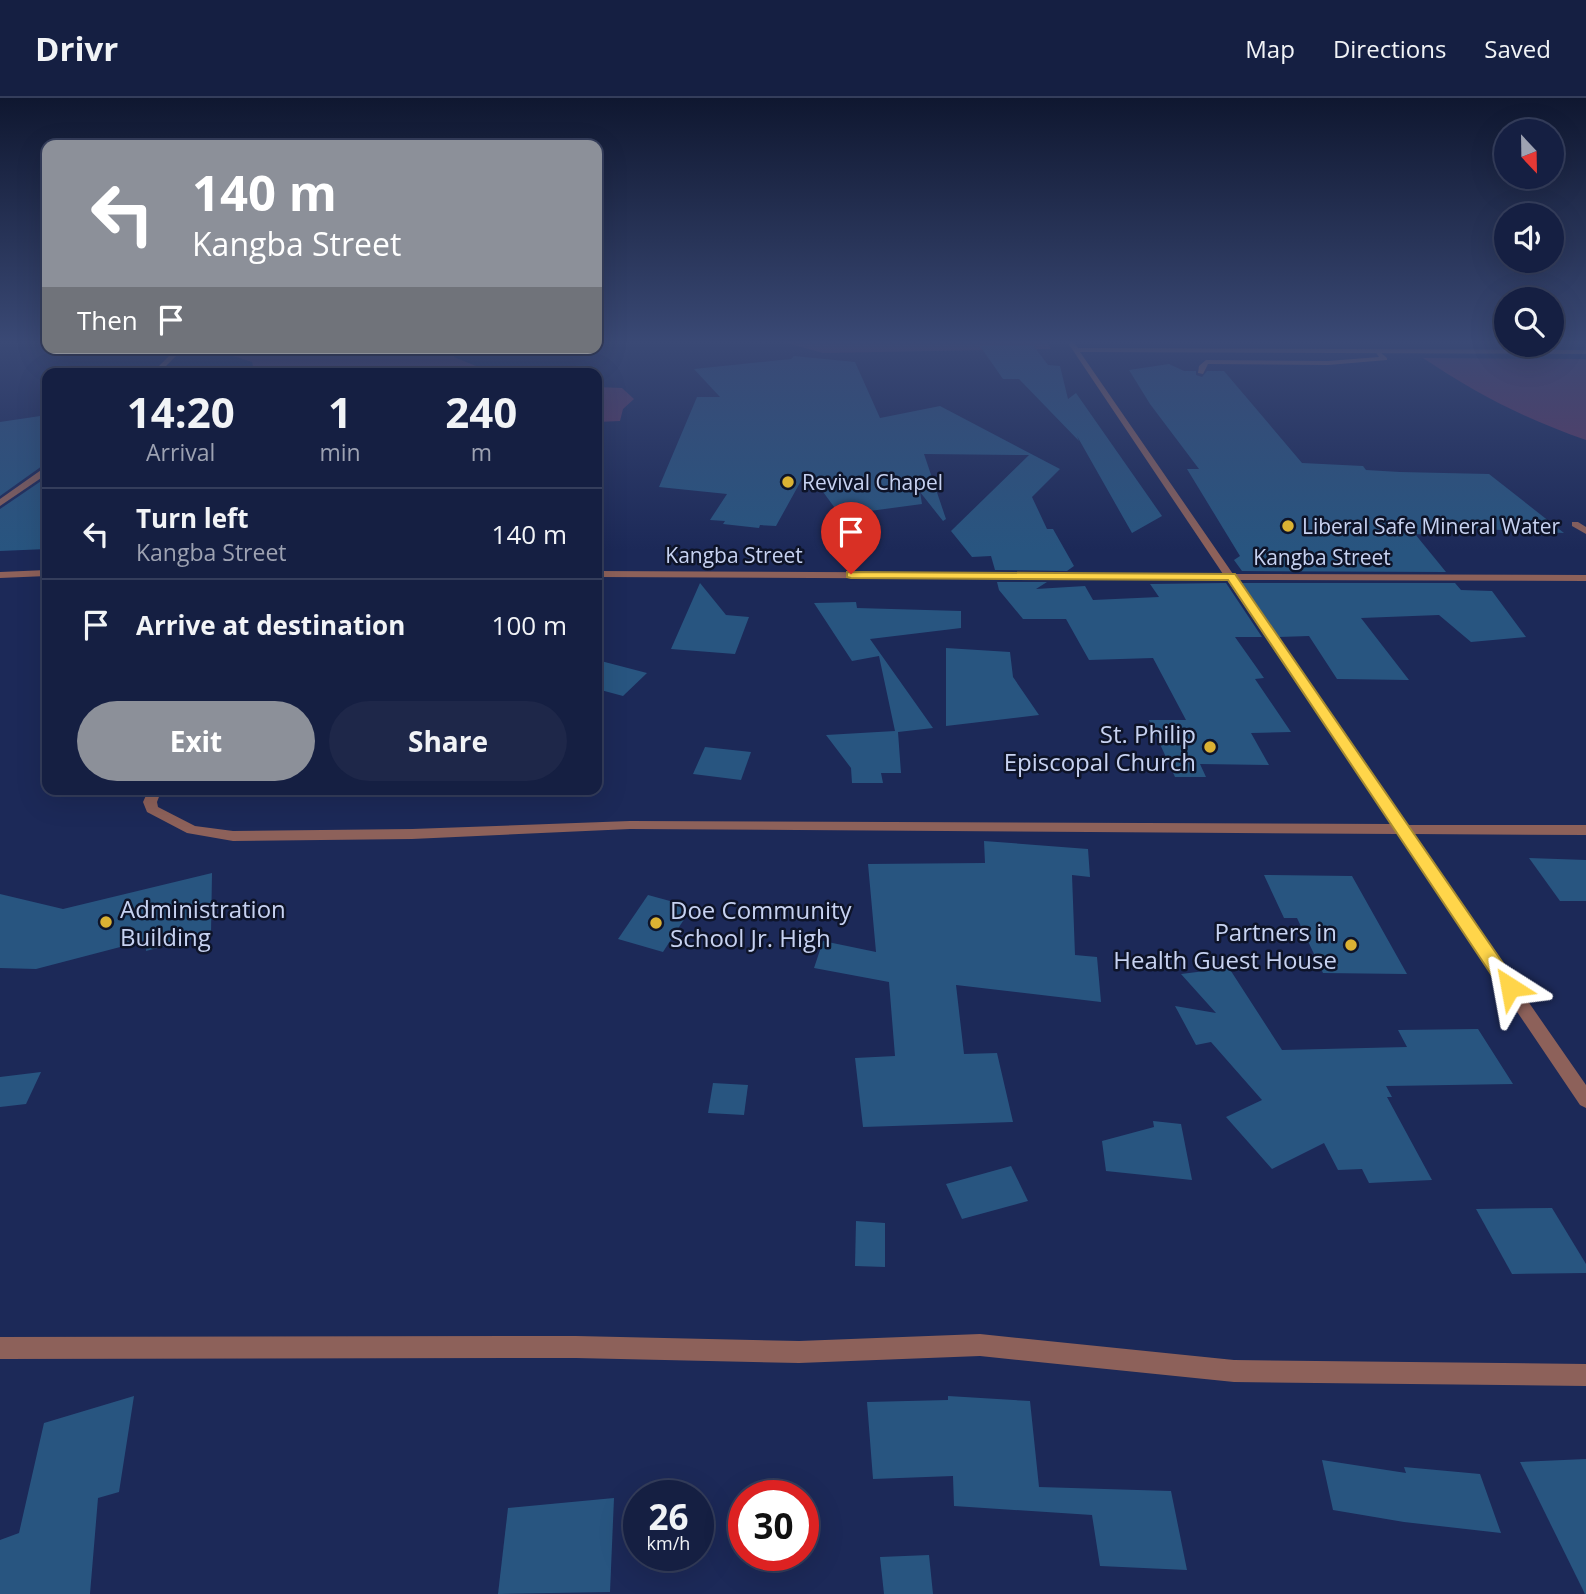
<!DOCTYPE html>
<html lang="en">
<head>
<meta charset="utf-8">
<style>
	body { margin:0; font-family:"Open Sans",sans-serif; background:#1e2749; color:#f1f3f6; height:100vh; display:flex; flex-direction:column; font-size:26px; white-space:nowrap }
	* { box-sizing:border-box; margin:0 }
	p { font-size:23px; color:#9da2b2 }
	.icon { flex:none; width:38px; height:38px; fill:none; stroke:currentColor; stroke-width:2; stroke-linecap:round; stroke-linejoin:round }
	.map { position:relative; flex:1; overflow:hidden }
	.panel { position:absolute; left:42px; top:270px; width:560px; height:427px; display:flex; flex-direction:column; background:#151f42; border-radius:14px; box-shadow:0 7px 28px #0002,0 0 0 2px #343d5b }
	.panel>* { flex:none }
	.hud { position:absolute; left:42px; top:42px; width:560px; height:214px; border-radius:14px; box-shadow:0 7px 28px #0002,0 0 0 2px #343d5b; background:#8c9099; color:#fff; overflow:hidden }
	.needle { width:46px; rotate:158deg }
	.controls { position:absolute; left:1494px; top:21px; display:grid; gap:14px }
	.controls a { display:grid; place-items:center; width:70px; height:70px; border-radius:50%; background:#151f42; box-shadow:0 7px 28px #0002,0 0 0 2px #343d5b; font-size:35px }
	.speed { position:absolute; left:623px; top:1382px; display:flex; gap:14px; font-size:35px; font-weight:700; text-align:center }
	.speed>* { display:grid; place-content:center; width:91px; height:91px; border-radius:50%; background:#151f42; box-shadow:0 7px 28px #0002,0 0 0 2px #343d5b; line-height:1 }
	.speed small { font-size:18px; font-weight:400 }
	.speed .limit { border:10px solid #d22; background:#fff; color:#111 }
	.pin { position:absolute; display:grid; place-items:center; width:60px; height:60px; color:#fff; margin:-72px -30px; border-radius:50% 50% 50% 0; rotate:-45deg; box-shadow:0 0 7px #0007 }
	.pin .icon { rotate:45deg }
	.me { position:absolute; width:77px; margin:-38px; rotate:326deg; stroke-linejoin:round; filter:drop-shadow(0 0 5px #0008) }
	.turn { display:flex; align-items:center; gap:24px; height:147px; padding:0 35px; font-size:32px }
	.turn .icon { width:91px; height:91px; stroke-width:2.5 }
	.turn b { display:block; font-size:49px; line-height:60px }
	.then { display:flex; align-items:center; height:66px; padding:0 35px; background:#0003; gap:14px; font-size:26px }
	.eta { display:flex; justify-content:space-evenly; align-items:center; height:119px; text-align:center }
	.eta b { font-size:42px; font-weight:700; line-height:49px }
	.cta { display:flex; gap:14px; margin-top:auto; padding:14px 35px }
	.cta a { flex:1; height:80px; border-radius:42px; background:#8c9099; color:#fff; font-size:28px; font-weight:700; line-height:80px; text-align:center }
	.cta a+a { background:#1e2749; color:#f1f3f6 }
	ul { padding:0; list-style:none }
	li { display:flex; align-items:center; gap:21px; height:91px; padding:0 35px; border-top:2px solid #343d5b }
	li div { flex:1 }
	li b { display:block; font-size:26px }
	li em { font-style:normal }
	header { display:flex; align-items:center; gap:42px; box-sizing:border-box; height:98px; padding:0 35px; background:#151f42; border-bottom:2px solid #343d5b }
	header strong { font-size:33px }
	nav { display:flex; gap:38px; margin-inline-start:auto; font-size:24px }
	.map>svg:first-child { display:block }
	.green { fill:#62385f }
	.building { fill:#285580 }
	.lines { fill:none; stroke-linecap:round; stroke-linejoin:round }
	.lane { fill:#8d615a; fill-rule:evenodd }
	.street { fill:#8d615a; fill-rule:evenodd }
	.route { fill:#ffd54a; stroke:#a68a30; stroke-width:2 }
	.poi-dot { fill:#dbb233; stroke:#0e1429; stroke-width:2.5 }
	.labels { text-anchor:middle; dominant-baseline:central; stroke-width:5; stroke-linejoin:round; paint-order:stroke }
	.far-poi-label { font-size:21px; fill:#c7d2f1; stroke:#0e1429; text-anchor:start }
	.far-street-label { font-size:21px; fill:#c7d2f1; stroke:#0e1429 }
	.poi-label { font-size:24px; fill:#c7d2f1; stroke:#0e1429; text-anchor:end }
</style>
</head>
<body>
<header>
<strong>Drivr</strong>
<nav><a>Map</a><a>Directions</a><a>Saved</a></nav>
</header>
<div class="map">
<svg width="1586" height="1496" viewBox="0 0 1586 1496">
	<rect width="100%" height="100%" fill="#1c2958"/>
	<g class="green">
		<path d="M775 242H1046L1051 251 823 255Z"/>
		<path d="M235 250H455L454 259 493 275H255L252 264 230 257Z"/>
		<path d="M1423 260 1586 261V342C1525 321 1477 296 1423 260Z"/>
		<path d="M597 289 622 290 634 301 623 311 620 323 597 324Z"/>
	</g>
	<g class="building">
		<path d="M1033 247 1048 267 1060 268 1068 301 1076 295 1162 418 1132 435 1077 338 1079 343 1019 281H1003L980 248Z"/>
		<path d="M794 258 855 264 880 320 940 308 1060 371 1032 399 1047 431H1053L1074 468 1067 473 995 472 991 458 972 459 951 433 1029 357 924 356 946 421 943 423 920 394 922 406 840 417 807 372 776 428 760 427 759 430 723 426 725 423 710 422 727 396 659 389 697 299H720L694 271 791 261Z"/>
		<path d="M1169 266 1184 273H1196V277L1202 279 1207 273H1224L1302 365 1363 368 1366 372 1400 374 1489 376 1564 435 1442 429 1450 438 1415 436 1446 474 1242 473 1234 462 1240 458 1187 371H1199L1150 306 1129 272Z"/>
		<path d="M47 317V367L42 368 0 398V324Z"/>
		<path d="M47 379V451L0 453V411Z"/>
		<path d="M997 484H1047L1036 491 1085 488 1093 502 1159 499 1150 486 1226 485 1262 539H1235L1264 580 1255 581 1291 634 1251 635 1269 667 1200 666 1206 679H1175L1149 622H1186L1153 560 1089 562 1066 521H1023L999 492Z"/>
		<path d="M700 485 726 517 749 519 735 556 671 551Z"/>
		<path d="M1242 485H1455L1461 492 1492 493 1526 539 1471 544 1439 517 1361 520 1409 582 1337 581 1309 538 1279 539Z"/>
		<path d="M856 504 857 510 961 513V530L870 541 933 630 898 634 901 675H881L883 685H852L851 670 826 637 895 633 879 558 852 563 814 505Z"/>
		<path d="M946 550 1010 554 1013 579 1039 617 946 628Z"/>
		<path d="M597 562 647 575 623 598 597 591Z"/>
		<path d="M705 649 751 654 741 682 693 676Z"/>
		<path d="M984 743 1088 751 1090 779 1072 777 1075 857 1097 859 1101 904 956 887 964 956 997 955 1013 1024 863 1029 855 960 895 958 889 884 814 870 823 843 876 854 868 766 985 765Z"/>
		<path d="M1529 760 1586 762V803H1560Z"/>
		<path d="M212 775 211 836 146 853 147 842 36 871 0 870V796L63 811Z"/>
		<path d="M1264 777 1352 778 1407 876 1323 875 1297 820H1284Z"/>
		<path d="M648 797 692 809 663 854 618 841Z"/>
		<path d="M1229 870 1282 952 1407 949 1398 932 1478 931 1513 986 1386 988 1392 999H1387L1432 1082 1369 1085 1362 1071 1338 1072 1324 1045 1272 1071 1226 1019 1262 1002 1211 944 1196 947 1175 908 1216 915 1181 876Z"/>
		<path d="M41 974 26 1006 0 1009V979Z"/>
		<path d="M713 985 748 987 744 1017 708 1015Z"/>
		<path d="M1153 1023 1181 1026 1192 1082 1106 1073 1102 1043 1154 1029Z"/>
		<path d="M1011 1068 1028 1103 962 1121 946 1086Z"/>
		<path d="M1552 1110 1586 1166V1175L1512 1176 1476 1111Z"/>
		<path d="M856 1123 885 1125V1169L855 1168Z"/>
		<path d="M134 1298 119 1394 98 1400 90 1496H0V1442L19 1435 44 1325Z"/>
		<path d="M948 1298 1030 1303 1039 1389 1171 1393 1187 1472 1100 1468 1092 1417 954 1408 953 1378 873 1381 867 1304 948 1302Z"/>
		<path d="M1586 1361V1496H1585L1520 1364Z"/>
		<path d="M1322 1362 1406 1375 1404 1369 1480 1376 1501 1435 1404 1424 1333 1412Z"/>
		<path d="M614 1400 610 1494 498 1496 508 1410Z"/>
		<path d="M929 1457 933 1496H884L880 1459Z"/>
	</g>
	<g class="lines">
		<g class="lane">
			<path d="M1375 253H1379L1387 260V262L1328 267 1208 266 1203 276 1198 275 1199 268 1206 262 1328 263 1379 259Z"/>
			<path d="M1572 424H1578L1586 429V436L1572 428Z"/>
		</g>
		<g class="street">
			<path d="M1066 242H1072L1078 250 1586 252V256L1080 254 1233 476 1586 477V483L1237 482 1406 727H1586V737L1412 736 1586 987V1010L1580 1007 1397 736 630 731 412 741 233 743 187 735 147 714 143 704 149 691H162L157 704 158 709 195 728 233 733 412 731 630 723 1391 726 1227 482 597 479V473L1223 476Z"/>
			<path d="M177 250H184L159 275H152Z"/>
			<path d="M44 370H47V376L0 408V401Z"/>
			<path d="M47 472V478L0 480V474Z"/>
			<path d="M980 1236 1234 1262 1586 1266V1288L1234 1284 980 1258 799 1265 576 1260 0 1261V1239L576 1238 799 1243Z"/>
		</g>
	</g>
	<linearGradient id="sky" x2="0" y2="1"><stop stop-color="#0f1730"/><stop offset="0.54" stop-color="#3a4975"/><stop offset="1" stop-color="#3a4975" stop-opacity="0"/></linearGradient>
	<rect width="1586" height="452" fill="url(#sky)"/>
	<path class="route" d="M847 474 1235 476 1516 884 1519 889 1516 894H1503L1228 482 851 480 847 479Z"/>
	<g class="poi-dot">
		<circle cx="788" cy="384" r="7"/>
		<circle cx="1288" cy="428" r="7"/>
		<circle cx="1210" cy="649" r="7"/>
		<circle cx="106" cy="824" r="7"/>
		<circle cx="656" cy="825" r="7"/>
		<circle cx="1351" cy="847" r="7"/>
	</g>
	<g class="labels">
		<g class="far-poi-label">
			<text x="802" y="384">Revival Chapel</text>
			<text x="1302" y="428">Liberal Safe Mineral Water</text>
		</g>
		<g class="far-street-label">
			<text x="734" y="457">Kangba Street</text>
			<text x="1322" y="459">Kangba Street</text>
		</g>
		<g class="poi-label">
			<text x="1196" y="635">St. Philip<tspan x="1196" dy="28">Episcopal Church</tspan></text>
			<text x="120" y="810" text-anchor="start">Administration<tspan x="120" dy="28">Building</tspan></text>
			<text x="670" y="811" text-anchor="start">Doe Community<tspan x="670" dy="28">School Jr. High</tspan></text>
			<text x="1337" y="833">Partners in<tspan x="1337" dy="28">Health Guest House</tspan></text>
		</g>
	</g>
</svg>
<div class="controls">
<a><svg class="needle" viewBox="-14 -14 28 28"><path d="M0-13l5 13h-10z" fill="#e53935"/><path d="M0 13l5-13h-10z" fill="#9da2b2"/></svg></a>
<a><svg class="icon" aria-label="sound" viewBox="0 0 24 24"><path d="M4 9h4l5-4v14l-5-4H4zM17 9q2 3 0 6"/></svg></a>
<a><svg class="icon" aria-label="search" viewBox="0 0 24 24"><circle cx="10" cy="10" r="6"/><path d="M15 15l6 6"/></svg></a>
</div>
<div class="speed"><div>26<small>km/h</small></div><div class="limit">30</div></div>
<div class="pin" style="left:851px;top:476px;background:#d93025"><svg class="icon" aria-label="arrive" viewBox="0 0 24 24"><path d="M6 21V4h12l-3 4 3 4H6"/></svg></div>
<svg class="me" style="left:1510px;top:889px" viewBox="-20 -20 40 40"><path d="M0-17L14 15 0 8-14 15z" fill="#ffd54a" stroke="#fff" stroke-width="4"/></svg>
<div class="hud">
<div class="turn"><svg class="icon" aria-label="left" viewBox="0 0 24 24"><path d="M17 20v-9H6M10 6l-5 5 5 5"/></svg><div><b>140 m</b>Kangba Street</div></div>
<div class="then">Then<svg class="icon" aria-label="arrive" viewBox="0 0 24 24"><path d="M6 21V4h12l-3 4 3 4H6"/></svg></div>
</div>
<section class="panel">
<div class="eta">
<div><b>14:20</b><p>Arrival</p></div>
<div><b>1</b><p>min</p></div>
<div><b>240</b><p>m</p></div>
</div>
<ul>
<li><svg class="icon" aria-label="left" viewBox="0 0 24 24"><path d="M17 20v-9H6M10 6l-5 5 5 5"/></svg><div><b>Turn left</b><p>Kangba Street</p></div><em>140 m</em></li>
<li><svg class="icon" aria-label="arrive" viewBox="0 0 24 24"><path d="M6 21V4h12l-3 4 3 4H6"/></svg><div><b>Arrive at destination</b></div><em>100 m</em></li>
</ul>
<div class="cta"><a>Exit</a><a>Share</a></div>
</section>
</div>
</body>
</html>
